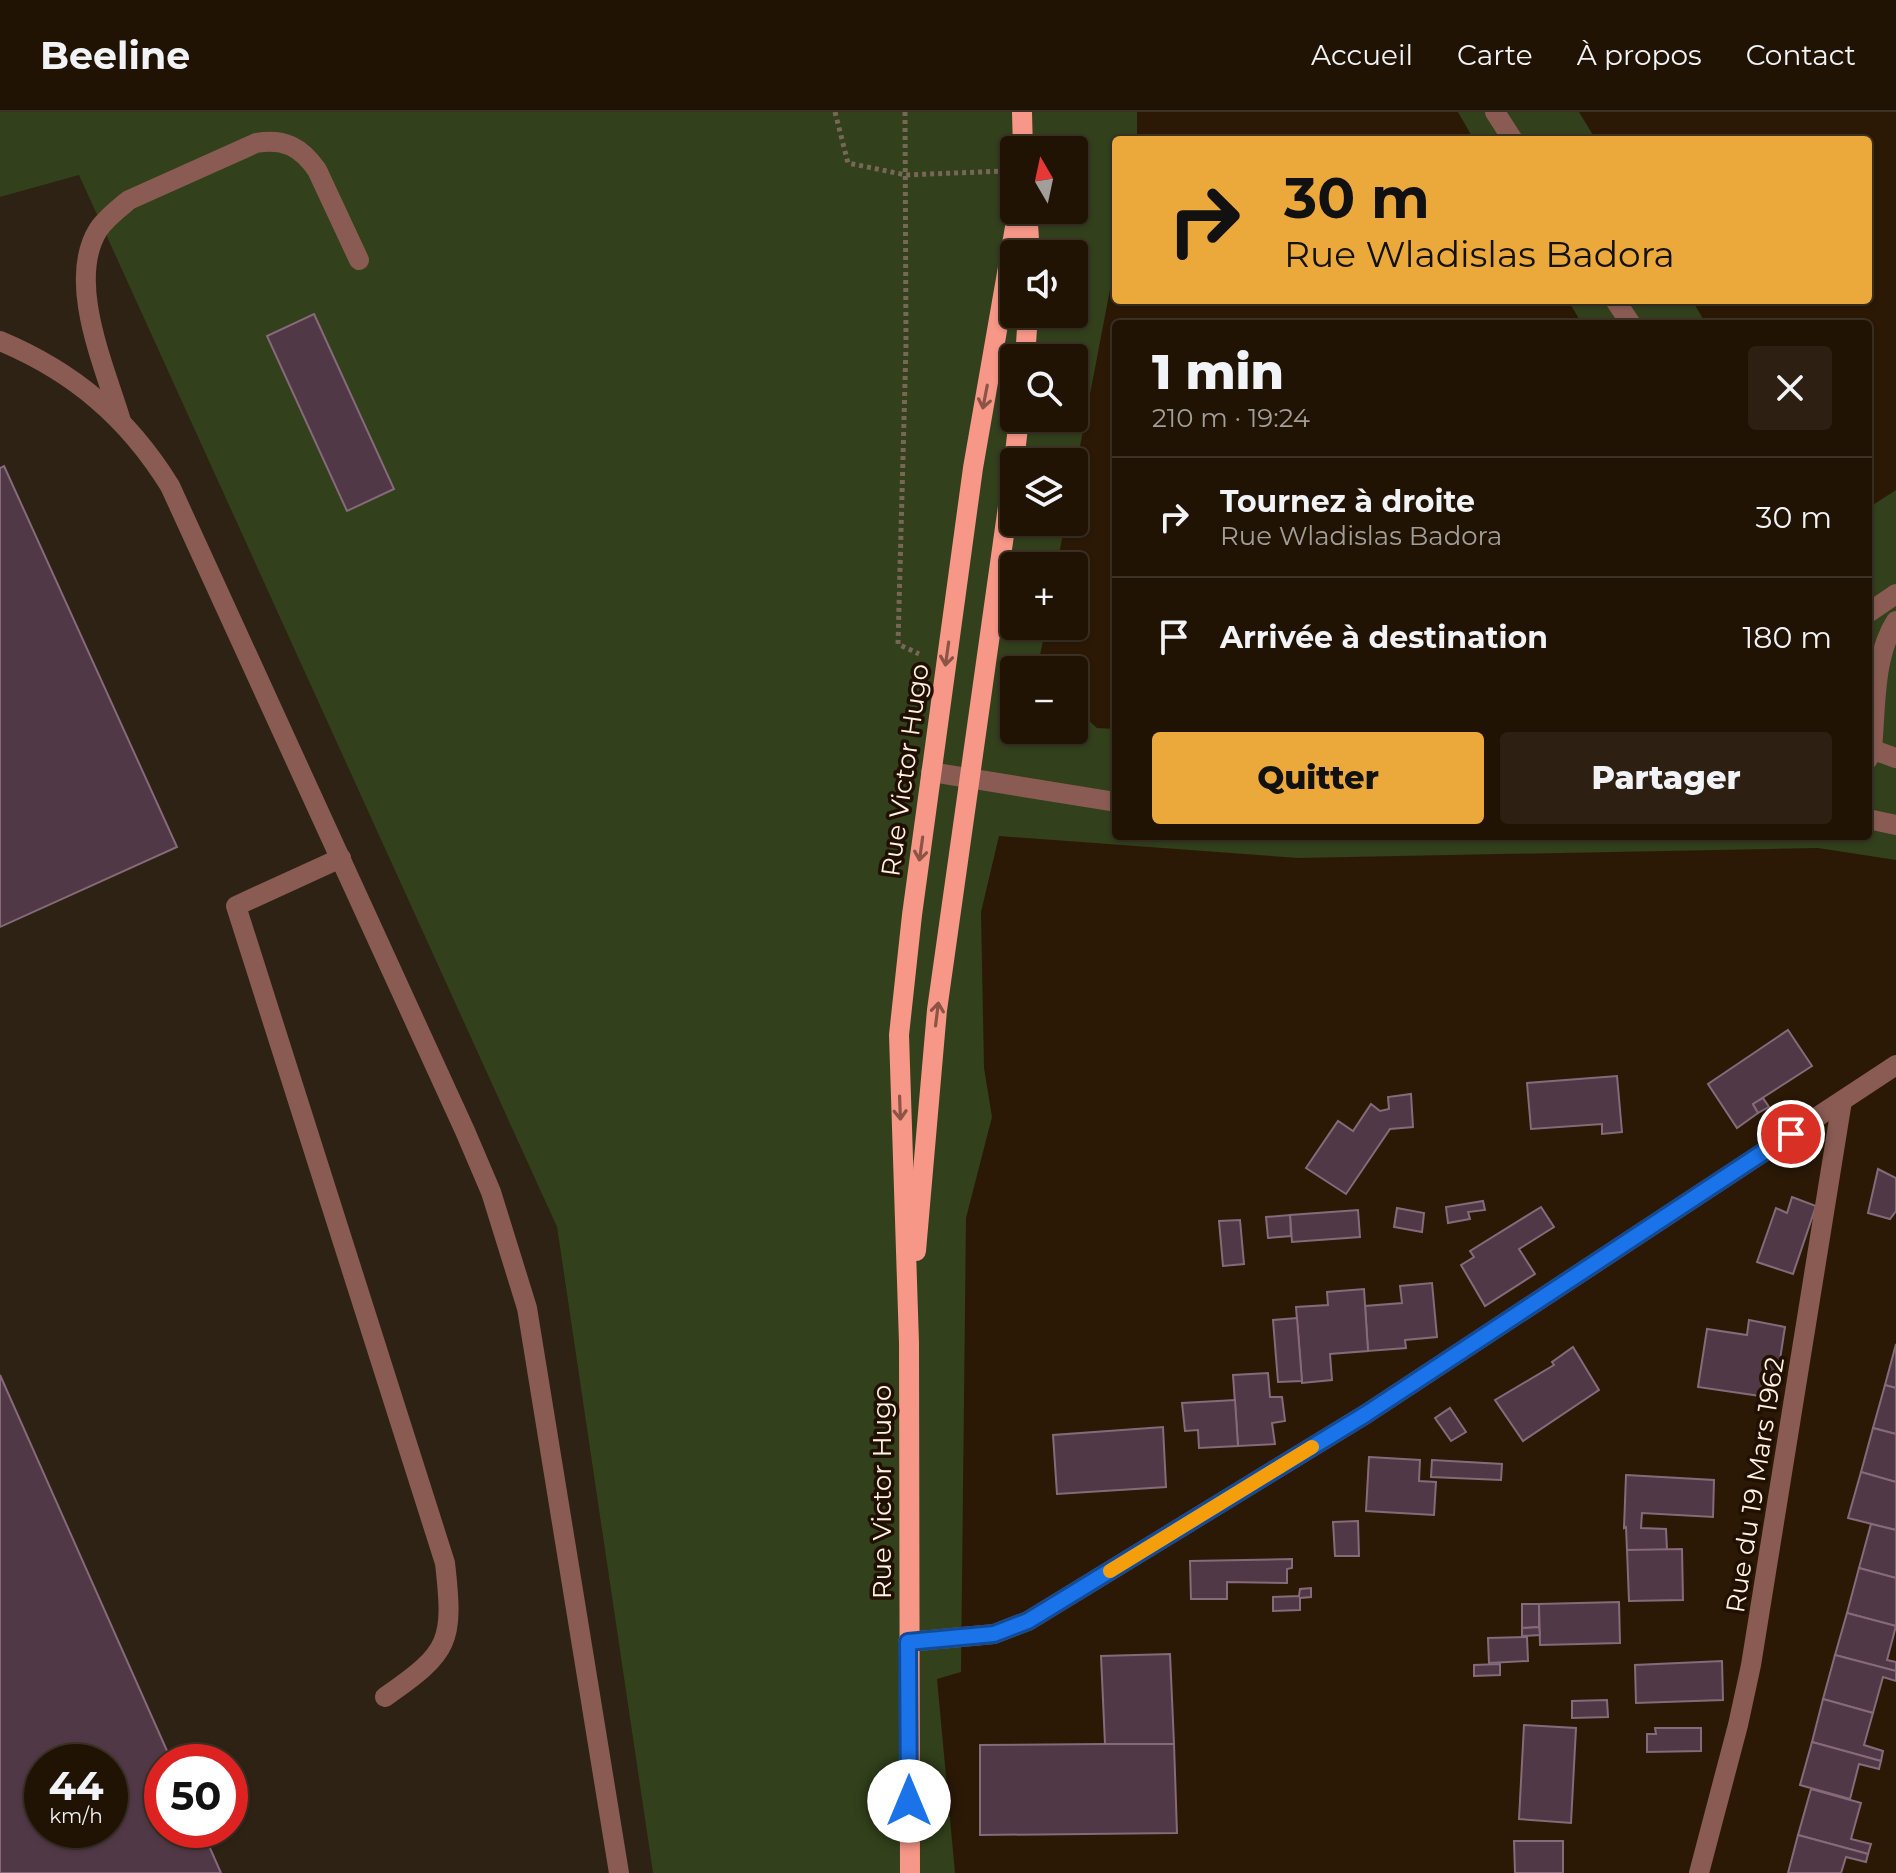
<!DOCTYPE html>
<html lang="fr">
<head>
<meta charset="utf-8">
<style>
	body { margin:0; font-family:Montserrat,sans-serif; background:#2d2013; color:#f1f3f6; height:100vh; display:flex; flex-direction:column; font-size:30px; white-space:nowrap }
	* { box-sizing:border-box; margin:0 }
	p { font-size:26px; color:#a29e9a }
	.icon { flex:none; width:44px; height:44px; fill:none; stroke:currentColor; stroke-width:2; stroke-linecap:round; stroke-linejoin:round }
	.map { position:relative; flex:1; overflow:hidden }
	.drawer { position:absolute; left:1112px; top:208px; width:760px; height:520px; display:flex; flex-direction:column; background:#201304; border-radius:8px; box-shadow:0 2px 6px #0004,0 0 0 2px #3d3226 }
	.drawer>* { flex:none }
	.top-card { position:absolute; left:1112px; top:24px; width:760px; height:168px; border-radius:8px; box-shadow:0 2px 6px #0004,0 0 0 2px #3d3226; background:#eca93b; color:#111; overflow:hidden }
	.needle { width:52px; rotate:351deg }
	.buttons { position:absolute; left:1000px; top:24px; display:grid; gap:16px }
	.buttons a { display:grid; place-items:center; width:88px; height:88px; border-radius:8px; background:#201304; box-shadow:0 2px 6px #0004,0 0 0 2px #3d3226; font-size:40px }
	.speed { position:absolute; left:24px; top:1632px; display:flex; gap:16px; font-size:40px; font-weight:700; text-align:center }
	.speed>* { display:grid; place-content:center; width:104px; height:104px; border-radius:50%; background:#201304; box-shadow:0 2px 6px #0004,0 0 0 2px #3d3226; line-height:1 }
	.speed small { font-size:20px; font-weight:400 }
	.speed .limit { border:12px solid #d22; background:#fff; color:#111 }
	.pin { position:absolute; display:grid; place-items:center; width:68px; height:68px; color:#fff; margin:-34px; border:4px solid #fff; border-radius:50%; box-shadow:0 2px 8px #0007 }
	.me { position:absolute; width:88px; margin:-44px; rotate:0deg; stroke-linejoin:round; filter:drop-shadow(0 0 6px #0008) }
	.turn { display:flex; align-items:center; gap:28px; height:168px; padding:0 40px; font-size:36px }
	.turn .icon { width:104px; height:104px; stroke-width:2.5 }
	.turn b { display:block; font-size:56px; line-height:68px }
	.round { display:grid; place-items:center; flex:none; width:84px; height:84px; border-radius:8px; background:#2d2013 }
	.head { display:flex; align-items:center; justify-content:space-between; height:136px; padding:0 40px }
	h1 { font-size:48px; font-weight:800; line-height:60px }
	.cta { display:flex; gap:16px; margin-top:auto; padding:16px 40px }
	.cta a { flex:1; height:92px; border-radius:8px; background:#eca93b; color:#111; font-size:32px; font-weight:800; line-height:92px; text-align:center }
	.cta a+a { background:#2d2013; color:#f1f3f6 }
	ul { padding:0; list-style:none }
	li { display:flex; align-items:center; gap:24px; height:120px; padding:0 40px; border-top:2px solid #3d3226 }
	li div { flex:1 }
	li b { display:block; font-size:30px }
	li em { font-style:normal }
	header { display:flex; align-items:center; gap:48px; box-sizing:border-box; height:112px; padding:0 40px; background:#201304; border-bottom:2px solid #3d3226 }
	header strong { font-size:38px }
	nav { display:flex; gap:44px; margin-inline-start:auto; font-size:28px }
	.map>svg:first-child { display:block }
	.industrial { fill:#2e2214; fill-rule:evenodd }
	.green { fill:#32401b; fill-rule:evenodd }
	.building { fill:#513846; stroke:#866a7a; stroke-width:2; fill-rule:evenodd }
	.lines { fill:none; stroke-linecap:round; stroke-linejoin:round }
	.path { stroke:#776757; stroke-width:5; stroke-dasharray:4 4; stroke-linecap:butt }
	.minor { stroke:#895b53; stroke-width:20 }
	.major { stroke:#f69787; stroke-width:20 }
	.oneway { stroke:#8c5444 }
	.route-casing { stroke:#114b97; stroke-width:20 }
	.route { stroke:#1a73e8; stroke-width:14 }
	.slow { stroke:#f59e0b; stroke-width:14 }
	.labels { text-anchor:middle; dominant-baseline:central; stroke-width:7; stroke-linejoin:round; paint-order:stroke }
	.street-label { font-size:26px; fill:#fef1e6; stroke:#211000 }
</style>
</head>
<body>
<header>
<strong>Beeline</strong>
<nav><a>Accueil</a><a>Carte</a><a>À propos</a><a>Contact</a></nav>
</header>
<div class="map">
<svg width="1896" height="1761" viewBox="0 0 1896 1761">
	<rect width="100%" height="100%" fill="#2b1906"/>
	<path class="industrial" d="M79 62 557 1115 653 1761H0V85ZM42 1650H110V1718H42ZM162 1650H230V1718H162Z"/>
	<g class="green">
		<path d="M0 0H1137V28H1116V146L1074 366V350H1014V410H1065L1057 454H1014V514H1046L1037 558H1014V618H1074V595L1097 616 1116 617V724H1868V396L1896 378V748L1818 736 1298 746 999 724 981 800 984 956 992 1005 966 1106 961 1560 937 1567 955 1761H653L557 1115 79 63 0 85ZM1014 38H1074V98H1014ZM1014 142H1074V202H1014ZM1014 246H1074V306H1014Z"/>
		<path d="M1458 0H1579L1596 28H1474Z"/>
		<path d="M1568 188H1692L1706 212H1582Z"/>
	</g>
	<g class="building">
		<path d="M314 202 394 377 347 399 267 224Z"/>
		<path d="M4 354 177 735 0 815V356Z"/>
		<path d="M1788 918 1812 954 1753 992 1758 1001 1737 1016 1708 972Z"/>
		<path d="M1617 964 1622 1020 1602 1022V1012L1531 1017 1527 971Z"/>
		<path d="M1411 982 1413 1015 1390 1017 1346 1082 1306 1056 1338 1009 1353 1019 1371 992 1380 999 1389 997 1388 985Z"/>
		<path d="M1763 986 1769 995 1758 1001 1753 992Z"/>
		<path d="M1878 1057 1896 1066V1099L1890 1107 1868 1101Z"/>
		<path d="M1792 1085 1816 1094 1793 1162 1757 1150 1776 1096 1787 1101Z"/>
		<path d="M1483 1089 1485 1098 1468 1100 1470 1107 1448 1111 1446 1095Z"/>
		<path d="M1541 1095 1554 1115 1519 1137 1535 1162 1485 1194 1461 1153 1474 1145 1470 1139Z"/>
		<path d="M1397 1096 1424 1101 1422 1120 1394 1115Z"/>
		<path d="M1358 1098 1360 1125 1292 1130 1290 1103Z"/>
		<path d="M1290 1103 1291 1124 1268 1126 1266 1105Z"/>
		<path d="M1240 1108 1244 1152 1223 1154 1219 1109Z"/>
		<path d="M1432 1171 1437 1225 1405 1228 1406 1236 1368 1239 1365 1194 1402 1191 1400 1174Z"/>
		<path d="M1364 1177 1368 1239 1330 1242 1332 1268 1302 1271 1296 1195 1328 1193 1327 1180Z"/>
		<path d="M1297 1206 1302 1269 1278 1270 1273 1208Z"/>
		<path d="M1749 1208 1785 1215 1774 1286 1698 1275 1707 1217 1747 1223Z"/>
		<path d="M1896 1232V1276L1885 1273Z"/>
		<path d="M1573 1235 1599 1278 1523 1329 1495 1288 1554 1253 1552 1250Z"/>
		<path d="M1268 1261 1270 1285H1282L1285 1309 1272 1311 1275 1332 1238 1334 1233 1263Z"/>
		<path d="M0 1263 172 1650H162V1718H202L221 1761H0ZM42 1650H110V1718H42Z"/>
		<path d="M1885 1273 1896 1276V1322L1873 1316Z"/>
		<path d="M1235 1288 1238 1334 1199 1336 1198 1318 1185 1319 1182 1291Z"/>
		<path d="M1450 1296 1466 1320 1451 1329 1435 1306Z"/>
		<path d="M1163 1315 1166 1375 1057 1382 1053 1323Z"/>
		<path d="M1873 1316 1896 1322V1370L1861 1360Z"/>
		<path d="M1369 1345 1420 1348 1419 1369 1436 1370 1434 1403 1366 1399Z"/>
		<path d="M1432 1348 1502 1352 1501 1368 1431 1365Z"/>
		<path d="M1861 1360 1896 1370V1418L1848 1406Z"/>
		<path d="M1626 1363 1714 1368 1713 1405 1642 1401 1641 1416 1666 1417 1667 1438H1627L1626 1415 1624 1416Z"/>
		<path d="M1358 1409 1359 1444H1335L1333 1410Z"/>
		<path d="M1871 1412 1896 1418V1466L1859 1456Z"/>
		<path d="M1682 1437 1683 1488 1629 1489 1627 1438Z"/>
		<path d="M1292 1447V1456L1287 1457V1471L1227 1470V1487H1191L1190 1449Z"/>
		<path d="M1859 1456 1896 1466V1514L1847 1501Z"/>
		<path d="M1311 1476V1485L1300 1486V1498L1273 1499V1485L1299 1484 1300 1477Z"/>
		<path d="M1619 1490 1620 1531 1540 1533 1539 1492Z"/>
		<path d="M1522 1492H1539V1515L1522 1516Z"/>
		<path d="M1847 1501 1896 1514 1887 1548 1896 1550V1559L1835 1543Z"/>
		<path d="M1539 1515 1540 1523 1522 1524V1516Z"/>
		<path d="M1527 1525 1528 1549 1489 1551 1488 1526Z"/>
		<path d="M1170 1542 1174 1632H1105L1101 1544Z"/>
		<path d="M1835 1543 1896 1559V1569L1883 1565 1873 1601 1823 1587Z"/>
		<path d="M1722 1549 1723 1588 1636 1591 1635 1553Z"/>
		<path d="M1500 1552V1563L1474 1564V1553Z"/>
		<path d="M1823 1587 1873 1601 1864 1633 1883 1639 1881 1649 1812 1630Z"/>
		<path d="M1607 1588 1608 1605 1572 1606V1589Z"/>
		<path d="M1524 1613 1576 1616 1571 1711 1519 1707Z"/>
		<path d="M1655 1616H1701V1639L1647 1640V1622H1656Z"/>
		<path d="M1812 1630 1881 1649 1879 1657 1859 1652 1850 1687 1800 1673Z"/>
		<path d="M1105 1632H1174L1177 1721 980 1723V1633Z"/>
		<path d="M1811 1677 1861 1691 1851 1727 1871 1732 1868 1742 1798 1723Z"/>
		<path d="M1798 1723 1868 1742 1866 1750 1846 1745 1841 1761H1788Z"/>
		<path d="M1514 1729H1563V1761H1515Z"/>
	</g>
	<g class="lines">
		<g class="path">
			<path d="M835 0 848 51 906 63 1004 59"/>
			<path d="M905 0 906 233 898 532 919 542"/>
		</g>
		<g class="minor">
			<path d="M1495 0 1513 28"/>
			<path d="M1615 188 1631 212"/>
			<path d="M0 229C74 260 128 306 170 374L465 1019 491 1080 527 1196 619 1761"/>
			<path d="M121 309C105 255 66 170 98 118 106 106 118 97 129 88L256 31C284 26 301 35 317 58L359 148"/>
			<path d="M1868 501 1896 482"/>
			<path d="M1868 636 1896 646"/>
			<path d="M1868 647 1872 637C1876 596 1873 545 1896 509"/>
			<path d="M931 660 1116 690"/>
			<path d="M1868 707 1896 713"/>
			<path d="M341 746 236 794 445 1451C454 1530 450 1540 385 1585"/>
			<path d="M908 1530 994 1522 1028 1509 1366 1302 1896 953"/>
			<path d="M1699 1761 1738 1613 1751 1553 1842 989"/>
		</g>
		<g class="major">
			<path d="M1022 0 1023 38"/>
			<path d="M1027 98 1030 142"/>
			<path d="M1025 246 1028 202"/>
			<path d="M1014 350 1019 306"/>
			<path d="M916 1139 937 898 1014 352"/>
			<path d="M910 1761 909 1231 899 923 912 803 973 356 1018 98"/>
		</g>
	</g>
	<defs><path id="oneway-shaft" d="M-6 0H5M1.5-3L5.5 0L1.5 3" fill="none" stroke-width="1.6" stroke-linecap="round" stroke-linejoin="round" transform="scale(2)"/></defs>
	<g class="oneway">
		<use href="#oneway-shaft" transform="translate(985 285) rotate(101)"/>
		<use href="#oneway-shaft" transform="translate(947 542) rotate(98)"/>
		<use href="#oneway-shaft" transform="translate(921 737) rotate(98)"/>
		<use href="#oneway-shaft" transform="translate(937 902) rotate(-83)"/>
		<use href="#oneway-shaft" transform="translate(900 996) rotate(88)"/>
	</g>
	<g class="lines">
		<defs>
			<path id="route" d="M909 1689 908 1530 994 1522 1028 1509 1366 1302 1791 1022"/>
		</defs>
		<use href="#route" class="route-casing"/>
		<use href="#route" class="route"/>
		<path class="slow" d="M1110 1459 1312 1335"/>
	</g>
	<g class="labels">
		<g class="street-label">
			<text transform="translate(905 658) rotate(-82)">Rue Victor Hugo</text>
			<text transform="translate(1755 1373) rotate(-81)">Rue du 19 Mars 1962</text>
			<text transform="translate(882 1380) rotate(-90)">Rue Victor Hugo</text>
		</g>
	</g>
</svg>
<div class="buttons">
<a><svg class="needle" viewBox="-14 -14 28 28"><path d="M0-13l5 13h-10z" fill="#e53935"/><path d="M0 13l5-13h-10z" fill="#a29e9a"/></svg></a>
<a><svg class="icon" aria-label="sound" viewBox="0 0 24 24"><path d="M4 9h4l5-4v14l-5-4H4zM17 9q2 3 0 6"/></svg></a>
<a><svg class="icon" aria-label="search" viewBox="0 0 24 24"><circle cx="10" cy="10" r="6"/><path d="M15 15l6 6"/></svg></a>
<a><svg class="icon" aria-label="layers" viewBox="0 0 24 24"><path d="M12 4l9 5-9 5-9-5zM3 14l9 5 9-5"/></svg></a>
<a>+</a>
<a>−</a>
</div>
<div class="speed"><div>44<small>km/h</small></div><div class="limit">50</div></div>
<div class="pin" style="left:1791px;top:1022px;background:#d93025"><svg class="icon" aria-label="arrive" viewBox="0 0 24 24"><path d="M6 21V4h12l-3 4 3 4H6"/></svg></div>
<svg class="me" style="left:909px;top:1689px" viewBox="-20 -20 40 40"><circle r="19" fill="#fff"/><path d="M0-13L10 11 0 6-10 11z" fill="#1a73e8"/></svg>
<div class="top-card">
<div class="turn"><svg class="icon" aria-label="right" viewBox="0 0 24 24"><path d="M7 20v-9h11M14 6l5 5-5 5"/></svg><div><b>30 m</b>Rue Wladislas Badora</div></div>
</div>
<section class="drawer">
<div class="head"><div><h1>1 min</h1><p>210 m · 19:24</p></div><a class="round"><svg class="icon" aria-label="close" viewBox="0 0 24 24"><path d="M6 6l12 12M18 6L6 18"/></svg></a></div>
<ul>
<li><svg class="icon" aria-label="right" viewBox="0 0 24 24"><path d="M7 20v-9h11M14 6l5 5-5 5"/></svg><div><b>Tournez à droite</b><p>Rue Wladislas Badora</p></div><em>30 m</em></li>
<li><svg class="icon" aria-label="arrive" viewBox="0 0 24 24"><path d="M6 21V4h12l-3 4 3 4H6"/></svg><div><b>Arrivée à destination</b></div><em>180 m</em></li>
</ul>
<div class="cta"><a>Quitter</a><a>Partager</a></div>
</section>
</div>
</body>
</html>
